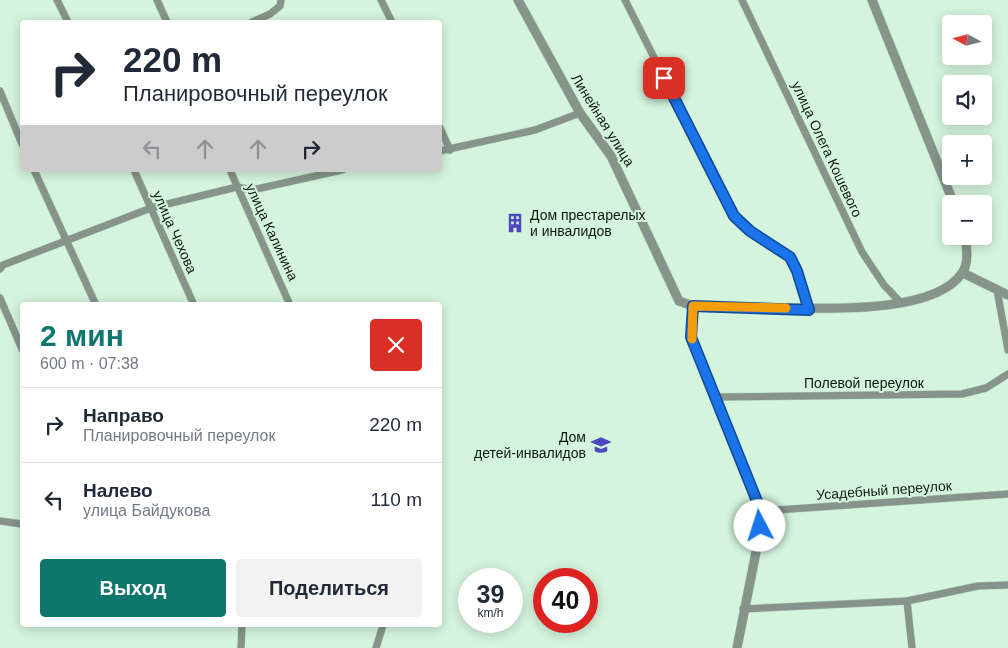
<!DOCTYPE html>
<html lang="ru">
<head>
<meta charset="utf-8">
<style>
	body { margin:0; font-family:Helvetica,sans-serif; background:#f2f2f3; color:#1f2937; height:100vh; display:flex; flex-direction:column; font-size:19px; white-space:nowrap }
	* { box-sizing:border-box; margin:0 }
	p { font-size:16px; color:#747a83 }
	.icon { flex:none; width:28px; height:28px; fill:none; stroke:currentColor; stroke-width:2; stroke-linecap:round; stroke-linejoin:round }
	.map { position:relative; flex:1; overflow:hidden }
	.details { position:absolute; left:20px; top:302px; width:422px; height:325px; display:flex; flex-direction:column; background:#fff; border-radius:5px; box-shadow:0 2px 12px #0003 }
	.details>* { flex:none }
	.guide { position:absolute; left:20px; top:20px; width:422px; height:152px; border-radius:5px; box-shadow:0 2px 12px #0003; background:#fff; color:#1f2937; overflow:hidden }
	.needle { width:32px; rotate:277deg }
	.fabs { position:absolute; left:942px; top:15px; display:grid; gap:10px }
	.fabs a { display:grid; place-items:center; width:50px; height:50px; border-radius:5px; background:#fff; box-shadow:0 2px 12px #0003; font-size:25px }
	.speed { position:absolute; left:458px; top:568px; display:flex; gap:10px; font-size:25px; font-weight:700; text-align:center }
	.speed>* { display:grid; place-content:center; width:65px; height:65px; border-radius:50%; background:#fff; box-shadow:0 2px 12px #0003; line-height:1 }
	.speed small { font-size:12px; font-weight:400 }
	.speed .limit { border:8px solid #d22; background:#fff; color:#111 }
	.pin { position:absolute; display:grid; place-items:center; width:42px; height:42px; color:#fff; margin:-21px; border-radius:10px; box-shadow:0 2px 8px #0006 }
	.me { position:absolute; width:55px; margin:-28px; rotate:355deg; stroke-linejoin:round; filter:drop-shadow(0 0 4px #0008) }
	.turn { display:flex; align-items:center; gap:18px; height:105px; padding:0 20px; font-size:22px }
	.turn .icon { width:65px; height:65px; stroke-width:2.5 }
	.turn b { display:block; font-size:35px; line-height:42px }
	.lanes { display:flex; align-items:center; height:48px; padding:0 20px; background:#0003; justify-content:center; gap:25px; direction:ltr }
	.lanes .off { opacity:.35 }
	.round { display:grid; place-items:center; flex:none; width:52px; height:52px; border-radius:5px; background:#f2f2f3 }
	.headline { display:flex; align-items:center; justify-content:space-between; height:85px; padding:0 20px }
	h1 { font-size:30px; font-weight:800; line-height:38px; color:#0f766e }
	.primary-button { display:flex; gap:10px; margin-top:auto; padding:10px 20px }
	.primary-button a { flex:1; height:58px; border-radius:5px; background:#0f766e; color:#fff; font-size:20px; font-weight:800; line-height:58px; text-align:center }
	.primary-button a+a { background:#f2f2f3; color:#1f2937 }
	ul { padding:0; list-style:none }
	li { display:flex; align-items:center; gap:15px; height:75px; padding:0 20px; border-top:1px solid #e0e1e3 }
	li div { flex:1 }
	li b { display:block; font-size:19px }
	li em { font-style:normal }
	.map>svg:first-child { display:block }
	.lines { fill:none; stroke-linecap:round; stroke-linejoin:round }
	.minor-casing { stroke:#b4d1bc; stroke-width:8 }
	.tertiary-casing { stroke:#b4d1bc; stroke-width:10 }
	.minor { stroke:#86948a; stroke-width:7 }
	.tertiary { stroke:#86948a; stroke-width:9 }
	.route-casing { stroke:#114b97; stroke-width:12 }
	.route { stroke:#1a73e8; stroke-width:9 }
	.slow { stroke:#f59e0b; stroke-width:9 }
	.labels { text-anchor:middle; dominant-baseline:central; stroke-width:4; stroke-linejoin:round; paint-order:stroke }
	.street-label { font-size:14px; fill:#0d1911; stroke:#d4f4dd }
	.poi-label { font-size:14px; fill:#0d1911; stroke:#d4f4dd; text-anchor:start }
</style>
</head>
<body>
<div class="map">
<svg width="1008" height="648" viewBox="0 0 1008 648">
	<rect width="100%" height="100%" fill="#d4f4dd"/>
	<g class="lines">
		<defs>
			<g id="minor">
				<path d="M57 0 68 22"/>
				<path d="M157 0 167 22"/>
				<path d="M381 0 392 22"/>
				<path d="M625 0 734 216 750 231 790 257 797 271 809 310"/>
				<path d="M742 0 862 252 884 285 900 302"/>
				<path d="M252 22 270 14 280 6 281 0"/>
				<path d="M0 91 22 144"/>
				<path d="M440 128 450 150"/>
				<path d="M440 151 535 130 580 113"/>
				<path d="M34 170 96 305"/>
				<path d="M134 170 194 305"/>
				<path d="M230 170 290 305"/>
				<path d="M0 269 3 265 151 208 237 187 252 190 342 170"/>
				<path d="M997 290 1008 350"/>
				<path d="M0 298 22 349"/>
				<path d="M715 397 962 394 986 388 1008 374"/>
				<path d="M761 511 1008 494"/>
				<path d="M0 521 22 524"/>
				<path d="M907 601 912 648"/>
				<path d="M743 609 907 601 978 586 1008 585"/>
				<path d="M241 648 242 625"/>
				<path d="M376 648 383 625"/>
			</g>
			<g id="tertiary">
				<path d="M518 0 580 113 611 156 679 301 693 306 691 337 761 511 758 542 737 648"/>
				<path d="M872 0 954 204"/>
				<path d="M963 273 1008 295"/>
				<path d="M693 306C721 309 749 307 777 308 822 308 934 315 962 273 969 264 967 247 965 236"/>
			</g>
		</defs>
		<use href="#minor" class="minor-casing"/>
		<use href="#tertiary" class="tertiary-casing"/>
		<use href="#minor" class="minor"/>
		<use href="#tertiary" class="tertiary"/>
	</g>
	<g class="lines">
		<defs>
			<path id="route" d="M664 78 734 216 750 231 790 257 797 271 809 310 693 306 691 337 761 511 760 526"/>
		</defs>
		<use href="#route" class="route-casing"/>
		<use href="#route" class="route"/>
		<path class="slow" d="M692 339 693 306 786 308"/>
	</g>
	<defs>
		<symbol id="building-bare" viewBox="-9 -9 18 18"><path d="M-4-6H4V6H1V3H-1V6H-4ZM-2.5-4.3h1.7v1.8h-1.7ZM.8-4.3h1.7v1.8H.8ZM-2.5-1h1.7V.8h-1.7ZM.8-1h1.7V.8H.8Z" fill="#4e49c0" stroke="#d4f4dd" stroke-width="2.5" paint-order="stroke"/></symbol>
		<symbol id="school-bare" viewBox="-9 -9 18 18"><path d="M0-5L7-2L0 1L-7-2ZM-4 1L0 2.5L4 1V4Q0 6-4 4Z" fill="#4e49c0" stroke="#d4f4dd" stroke-width="2.5" paint-order="stroke"/></symbol>
	</defs>
	<g fill-rule="evenodd">
		<use href="#building-bare" x="501" y="209" width="28" height="28"/>
		<use href="#school-bare" x="587" y="431" width="28" height="28"/>
	</g>
	<g class="labels">
		<g class="street-label">
			<text transform="translate(603 120) rotate(58)">Линейная улица</text>
			<text transform="translate(827 149) rotate(65)">улица Олега Кошевого</text>
			<text transform="translate(175 232) rotate(66)">улица Чехова</text>
			<text transform="translate(272 232) rotate(65)">улица Калинина</text>
			<text x="864" y="383">Полевой переулок</text>
			<text transform="translate(884 490) rotate(-4)">Усадебный переулок</text>
		</g>
		<g class="poi-label">
			<text x="530" y="215">Дом престарелых<tspan x="530" dy="16">и инвалидов</tspan></text>
			<text x="586" y="437" text-anchor="end">Дом<tspan x="586" dy="16">детей-инвалидов</tspan></text>
		</g>
	</g>
</svg>
<div class="fabs">
<a><svg class="needle" viewBox="-14 -14 28 28"><path d="M0-13l5 13h-10z" fill="#e53935"/><path d="M0 13l5-13h-10z" fill="#747a83"/></svg></a>
<a><svg class="icon" aria-label="sound" viewBox="0 0 24 24"><path d="M4 9h4l5-4v14l-5-4H4zM17 9q2 3 0 6"/></svg></a>
<a>+</a>
<a>−</a>
</div>
<div class="speed"><div>39<small>km/h</small></div><div class="limit">40</div></div>
<div class="pin" style="left:664px;top:78px;background:#d93025"><svg class="icon" aria-label="arrive" viewBox="0 0 24 24"><path d="M6 21V4h12l-3 4 3 4H6"/></svg></div>
<svg class="me" style="left:760px;top:526px" viewBox="-20 -20 40 40"><circle r="19" fill="#fff"/><path d="M0-13L10 11 0 6-10 11z" fill="#1a73e8"/></svg>
<div class="guide">
<div class="turn"><svg class="icon" aria-label="right" viewBox="0 0 24 24"><path d="M7 20v-9h11M14 6l5 5-5 5"/></svg><div><b>220 m</b>Планировочный переулок</div></div>
<div class="lanes"><svg class="icon off" aria-label="left" viewBox="0 0 24 24"><path d="M17 20v-9H6M10 6l-5 5 5 5"/></svg><svg class="icon off" aria-label="ahead" viewBox="0 0 24 24"><path d="M12 20V5M6 11l6-6 6 6"/></svg><svg class="icon off" aria-label="ahead" viewBox="0 0 24 24"><path d="M12 20V5M6 11l6-6 6 6"/></svg><svg class="icon" aria-label="right" viewBox="0 0 24 24"><path d="M7 20v-9h11M14 6l5 5-5 5"/></svg></div>
</div>
<section class="details">
<div class="headline"><div><h1>2 мин</h1><p>600 m · 07:38</p></div><a class="round" style="background:#d93025;color:#fff"><svg class="icon" aria-label="close" viewBox="0 0 24 24"><path d="M6 6l12 12M18 6L6 18"/></svg></a></div>
<ul>
<li><svg class="icon" aria-label="right" viewBox="0 0 24 24"><path d="M7 20v-9h11M14 6l5 5-5 5"/></svg><div><b>Направо</b><p>Планировочный переулок</p></div><em>220 m</em></li>
<li><svg class="icon" aria-label="left" viewBox="0 0 24 24"><path d="M17 20v-9H6M10 6l-5 5 5 5"/></svg><div><b>Налево</b><p>улица Байдукова</p></div><em>110 m</em></li>
</ul>
<div class="primary-button"><a>Выход</a><a>Поделиться</a></div>
</section>
</div>
</body>
</html>
